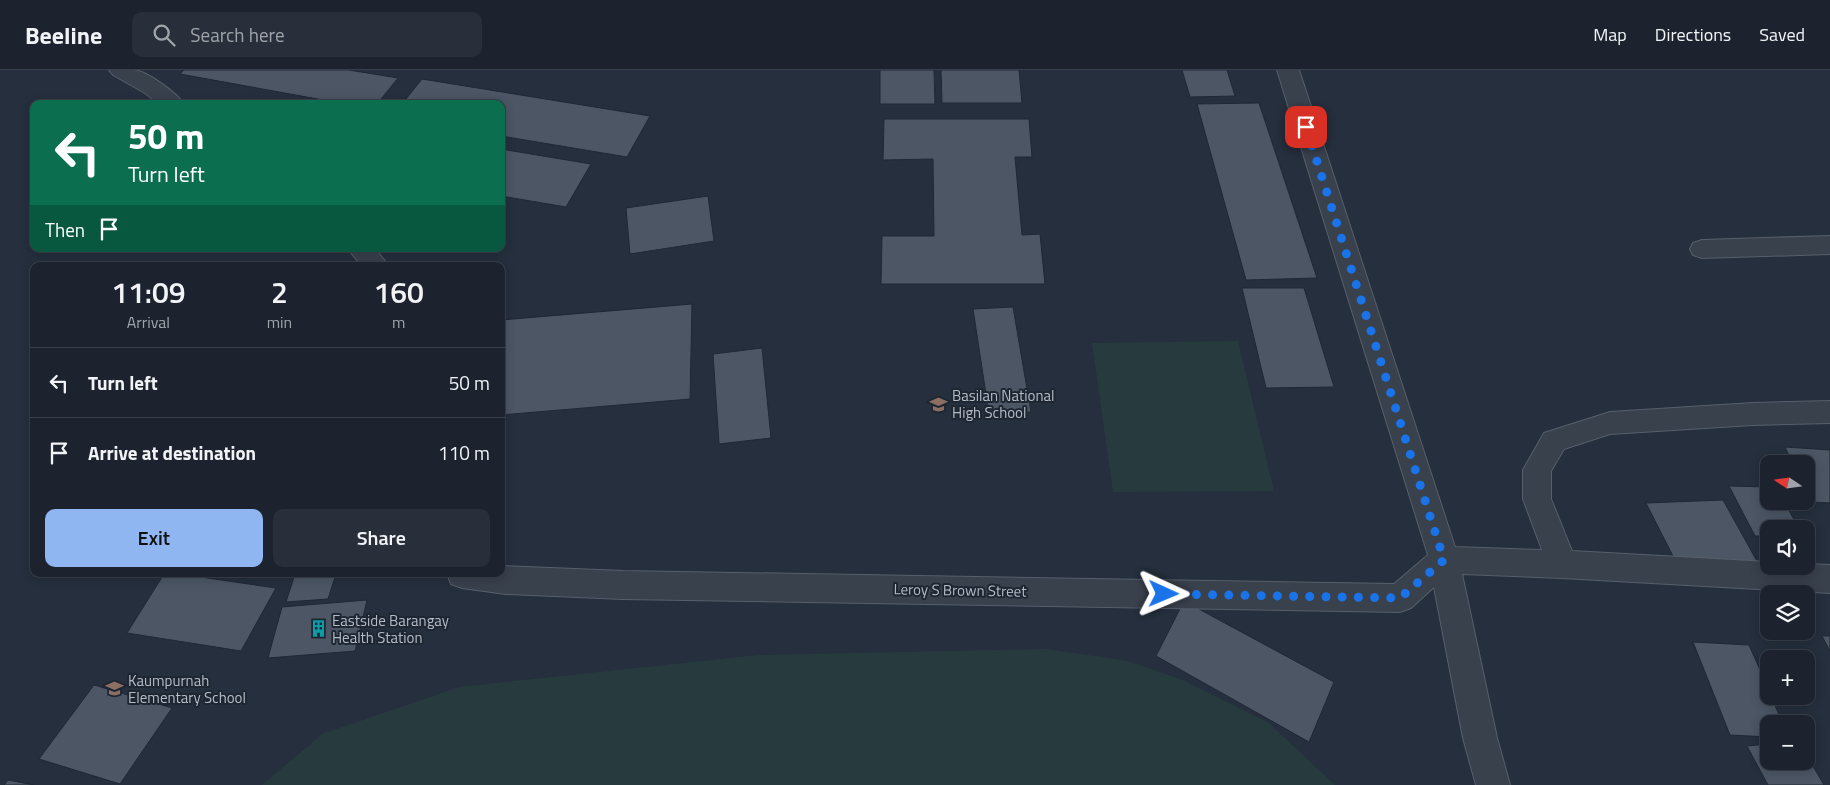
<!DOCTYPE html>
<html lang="en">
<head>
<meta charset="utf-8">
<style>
	body { margin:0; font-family:"Titillium Web",sans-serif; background:#292f3a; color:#f1f3f6; height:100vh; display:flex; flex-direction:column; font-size:19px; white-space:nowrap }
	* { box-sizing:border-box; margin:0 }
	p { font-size:16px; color:#a0a4aa }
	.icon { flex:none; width:28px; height:28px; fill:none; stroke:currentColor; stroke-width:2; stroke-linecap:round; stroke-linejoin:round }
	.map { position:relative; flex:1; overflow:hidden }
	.details { position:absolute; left:30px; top:192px; width:475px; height:315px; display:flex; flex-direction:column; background:#1c232e; border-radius:10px; box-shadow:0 2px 12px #0003,0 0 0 1px #3a404a }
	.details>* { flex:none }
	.hud { position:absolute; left:30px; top:30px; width:475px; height:152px; border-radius:10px; box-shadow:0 2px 12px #0003,0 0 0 1px #3a404a; background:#0b6e4f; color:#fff; overflow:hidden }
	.needle { width:32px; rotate:283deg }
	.tools { position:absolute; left:1760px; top:385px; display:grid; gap:10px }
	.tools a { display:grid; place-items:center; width:55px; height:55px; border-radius:10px; background:#1c232e; box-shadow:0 2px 12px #0003,0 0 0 1px #3a404a; font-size:25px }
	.pin { position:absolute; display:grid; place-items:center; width:42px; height:42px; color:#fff; margin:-21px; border-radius:10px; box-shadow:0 2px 8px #0006 }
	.me { position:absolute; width:55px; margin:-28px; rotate:91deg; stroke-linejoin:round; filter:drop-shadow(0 0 4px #0008) }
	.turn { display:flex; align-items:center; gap:18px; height:105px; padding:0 15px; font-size:22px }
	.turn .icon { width:65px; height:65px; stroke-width:2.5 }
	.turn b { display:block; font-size:35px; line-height:42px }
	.then { display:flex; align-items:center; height:48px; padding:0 15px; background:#0003; gap:10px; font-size:19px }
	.eta { display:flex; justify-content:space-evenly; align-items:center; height:85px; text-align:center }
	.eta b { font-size:30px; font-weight:600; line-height:35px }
	.cta { display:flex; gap:10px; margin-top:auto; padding:10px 15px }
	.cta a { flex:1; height:58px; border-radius:10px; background:#90b6f2; color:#111; font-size:20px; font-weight:600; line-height:58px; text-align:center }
	.cta a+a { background:#292f3a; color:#f1f3f6 }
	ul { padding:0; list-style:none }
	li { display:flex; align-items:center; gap:15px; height:70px; padding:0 15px; border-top:1px solid #3a404a }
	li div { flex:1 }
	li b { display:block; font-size:19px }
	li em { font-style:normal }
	header { display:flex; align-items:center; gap:30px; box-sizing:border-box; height:70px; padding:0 25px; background:#1c232e; border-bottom:1px solid #3a404a }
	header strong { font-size:24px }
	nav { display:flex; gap:28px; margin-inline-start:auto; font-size:18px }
	.search { width:350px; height:45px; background:#292f3a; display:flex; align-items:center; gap:12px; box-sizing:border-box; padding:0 18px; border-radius:10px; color:#a0a4aa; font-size:19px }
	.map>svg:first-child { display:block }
	.green { fill:#273b3e }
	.building { fill:#4c5665; stroke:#202834 }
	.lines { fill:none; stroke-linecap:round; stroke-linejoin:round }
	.minor-casing { stroke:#575f6b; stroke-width:2 }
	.minor { fill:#39414d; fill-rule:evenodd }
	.route { stroke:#1a73e8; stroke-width:9; stroke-dasharray:0 16.2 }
	.labels { text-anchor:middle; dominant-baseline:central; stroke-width:4; stroke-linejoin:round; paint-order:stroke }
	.poi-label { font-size:15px; fill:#b5bcc8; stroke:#1e2632; text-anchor:start }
	.street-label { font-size:15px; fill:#b5bcc8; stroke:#1e2632 }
</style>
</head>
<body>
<header>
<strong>Beeline</strong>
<div class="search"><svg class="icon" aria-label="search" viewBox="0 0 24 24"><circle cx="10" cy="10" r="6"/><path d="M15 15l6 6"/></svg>Search here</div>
<nav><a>Map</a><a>Directions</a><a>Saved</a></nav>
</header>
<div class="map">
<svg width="1830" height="715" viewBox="0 0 1830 715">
	<rect width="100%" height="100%" fill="#252f3d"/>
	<g class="green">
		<path d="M1238 271 1274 421 1113 422 1092 273Z"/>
		<path d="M1047 579 1128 591 1180 609 1269 653 1335 715H262L322 664 459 617 758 585Z"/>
	</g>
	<g class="building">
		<path d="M184 0H349L398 8 377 34H345L180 4Z"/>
		<path d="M880 0H934L935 34H880Z"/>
		<path d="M941 0H1019L1022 33H942Z"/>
		<path d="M1182 0H1227L1235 26 1190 27Z"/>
		<path d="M422 9 650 46 627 87 501 66V34H402Z"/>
		<path d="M1259 33 1317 208 1246 210 1197 34Z"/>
		<path d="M884 49H1029L1032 87H1015L1022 165 1040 164 1045 214H881L882 166H934L933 89 883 90Z"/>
		<path d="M501 79 591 94 566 137 501 126Z"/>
		<path d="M708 126 714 171 630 184 626 138Z"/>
		<path d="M1242 218H1304L1334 317 1266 318Z"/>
		<path d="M692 234 690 329 501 345V250Z"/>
		<path d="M1013 237 1031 342 989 344 973 239Z"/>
		<path d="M762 278 771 368 719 374 713 284Z"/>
		<path d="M1785 377 1830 380V433L1811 432 1806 422V394H1793Z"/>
		<path d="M1729 416 1769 417V431H1784L1799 459H1769V466H1755Z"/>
		<path d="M1723 430 1758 493 1678 496 1646 433Z"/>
		<path d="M164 504H180L276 518 241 581 127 563Z"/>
		<path d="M217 504H252L249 509Z"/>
		<path d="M295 504H336L328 529 286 532Z"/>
		<path d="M367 530 355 581 268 588 282 537Z"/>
		<path d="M1184 531 1334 612 1309 672 1156 586Z"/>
		<path d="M1822 566H1830V581Z"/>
		<path d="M1693 572 1749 575 1769 620V626H1771L1783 654H1769V667L1730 665Z"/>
		<path d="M94 615 172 638 120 714 39 689Z"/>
		<path d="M1769 674V691H1806V684L1824 715H1768L1747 676Z"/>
		<path d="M8 710 34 715H4Z"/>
	</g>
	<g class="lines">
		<defs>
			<g id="minor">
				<path d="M109 0C117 0 126 0 134 0 147 1 177 23 184 34H159L145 23 113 5Z"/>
				<path d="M1277 0H1299L1455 477 1542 480 1523 429V400L1544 363 1610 342 1753 333 1830 331V353L1753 355 1610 364 1564 379 1551 401V429L1572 481 1769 492V496H1806V494L1830 495V523L1562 508 1462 504 1497 668 1510 715H1476L1463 668 1434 517 1411 538 1400 542 623 529 506 524 462 518 451 514 447 504H501V496L623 501 1394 514 1428 485Z"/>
				<path d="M1830 166V184L1702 188 1693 185 1690 179 1693 173 1702 170Z"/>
				<path d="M348 179H375L389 196H362Z"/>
			</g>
		</defs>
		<use href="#minor" class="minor-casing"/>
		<use href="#minor" class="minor"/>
	</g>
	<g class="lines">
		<path class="route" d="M1164 524 1400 528 1444 490 1306 57"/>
	</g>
	<defs>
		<symbol id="school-bare" viewBox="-9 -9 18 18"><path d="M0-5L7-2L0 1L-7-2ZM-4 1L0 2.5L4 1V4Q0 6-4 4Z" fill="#8d6e63" stroke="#1e2632" stroke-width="2.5" paint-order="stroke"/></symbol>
		<symbol id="building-bare" viewBox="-9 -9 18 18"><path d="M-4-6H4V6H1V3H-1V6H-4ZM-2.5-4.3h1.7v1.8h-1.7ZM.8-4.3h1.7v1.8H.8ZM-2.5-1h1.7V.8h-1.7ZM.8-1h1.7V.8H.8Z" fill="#0f9aa8" stroke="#1e2632" stroke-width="2.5" paint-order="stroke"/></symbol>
	</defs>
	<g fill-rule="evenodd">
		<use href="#school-bare" x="926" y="322" width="25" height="25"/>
		<use href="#building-bare" x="306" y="546" width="25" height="25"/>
		<use href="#school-bare" x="102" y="606" width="25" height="25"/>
	</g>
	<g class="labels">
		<g class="poi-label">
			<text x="952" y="325">Basilan National<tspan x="952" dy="17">High School</tspan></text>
			<text x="332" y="550">Eastside Barangay<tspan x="332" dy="17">Health Station</tspan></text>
			<text x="128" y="610">Kaumpurnah<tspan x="128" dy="17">Elementary School</tspan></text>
		</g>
		<g class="street-label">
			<text transform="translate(960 520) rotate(1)">Leroy S Brown Street</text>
		</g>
	</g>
</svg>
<div class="tools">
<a><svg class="needle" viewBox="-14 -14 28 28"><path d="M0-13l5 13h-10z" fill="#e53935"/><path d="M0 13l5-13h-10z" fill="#a0a4aa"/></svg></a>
<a><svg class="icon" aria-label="sound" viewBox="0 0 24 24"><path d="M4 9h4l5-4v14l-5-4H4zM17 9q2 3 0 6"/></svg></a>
<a><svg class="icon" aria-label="layers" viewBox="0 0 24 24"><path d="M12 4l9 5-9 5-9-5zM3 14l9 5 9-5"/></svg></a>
<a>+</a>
<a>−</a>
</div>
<div class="pin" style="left:1306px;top:57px;background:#d93025"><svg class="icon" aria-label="arrive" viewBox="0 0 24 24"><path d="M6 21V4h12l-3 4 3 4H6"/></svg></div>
<svg class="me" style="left:1164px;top:524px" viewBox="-20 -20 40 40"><path d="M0-17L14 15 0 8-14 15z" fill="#1a73e8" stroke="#fff" stroke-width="4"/></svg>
<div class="hud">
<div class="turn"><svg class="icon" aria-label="left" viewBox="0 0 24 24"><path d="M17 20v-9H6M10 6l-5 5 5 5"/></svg><div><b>50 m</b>Turn left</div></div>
<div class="then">Then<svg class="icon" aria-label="arrive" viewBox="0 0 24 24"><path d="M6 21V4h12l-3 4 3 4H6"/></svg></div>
</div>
<section class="details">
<div class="eta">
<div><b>11:09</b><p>Arrival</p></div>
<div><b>2</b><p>min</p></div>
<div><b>160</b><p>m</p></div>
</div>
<ul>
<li><svg class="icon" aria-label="left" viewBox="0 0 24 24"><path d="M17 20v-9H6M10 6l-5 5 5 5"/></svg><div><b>Turn left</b></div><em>50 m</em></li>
<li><svg class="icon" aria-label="arrive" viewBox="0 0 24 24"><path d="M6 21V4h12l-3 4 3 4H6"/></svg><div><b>Arrive at destination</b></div><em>110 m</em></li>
</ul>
<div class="cta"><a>Exit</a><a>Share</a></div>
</section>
</div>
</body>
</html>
